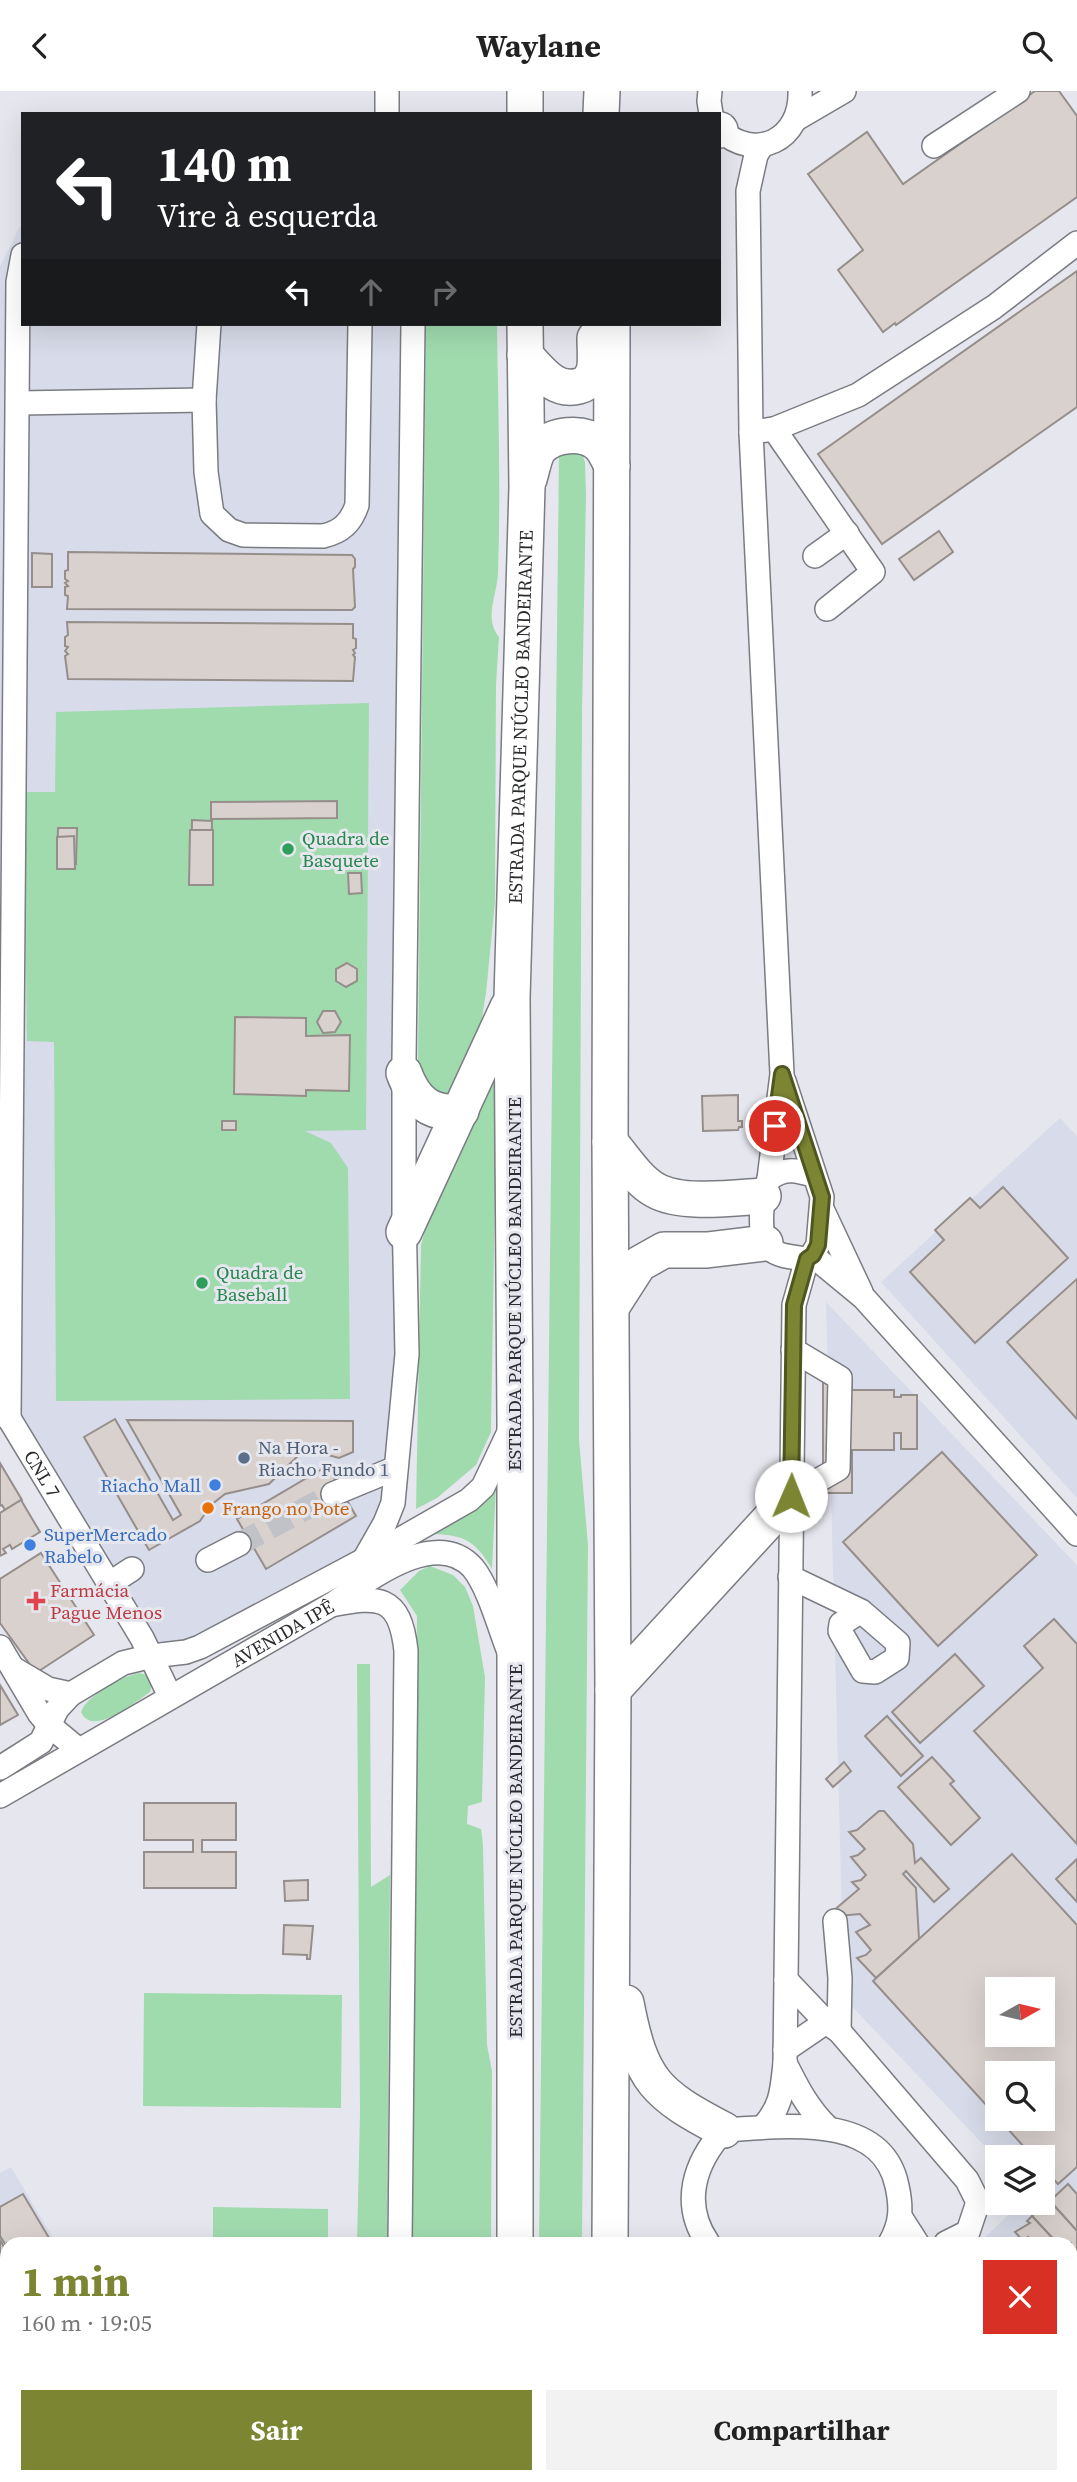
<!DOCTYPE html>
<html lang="pt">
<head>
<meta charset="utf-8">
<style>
	body { margin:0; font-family:"Source Serif 4",serif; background:#f2f2f2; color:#222; height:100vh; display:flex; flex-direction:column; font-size:26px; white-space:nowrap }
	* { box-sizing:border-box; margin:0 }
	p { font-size:23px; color:#767676 }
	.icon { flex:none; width:38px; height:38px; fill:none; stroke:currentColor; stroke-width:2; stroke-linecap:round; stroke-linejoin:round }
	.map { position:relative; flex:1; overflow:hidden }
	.sheet { position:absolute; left:0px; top:2146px; width:1078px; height:247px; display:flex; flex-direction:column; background:#fff; border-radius:21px 21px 0 0; box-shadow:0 7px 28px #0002 }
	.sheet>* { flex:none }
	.banner { position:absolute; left:21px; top:21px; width:700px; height:214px; border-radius:0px; box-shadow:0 7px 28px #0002; background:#202124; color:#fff; overflow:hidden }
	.needle { width:46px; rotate:82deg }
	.fabs { position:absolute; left:985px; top:1886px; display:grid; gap:14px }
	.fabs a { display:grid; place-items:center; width:70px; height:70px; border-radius:0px; background:#fff; box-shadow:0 7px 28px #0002; font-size:35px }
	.pin { position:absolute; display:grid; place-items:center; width:60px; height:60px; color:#fff; margin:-30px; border:4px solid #fff; border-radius:50%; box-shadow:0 2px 7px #0007 }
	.me { position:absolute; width:77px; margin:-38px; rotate:1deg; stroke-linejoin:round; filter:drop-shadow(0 0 5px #0008) }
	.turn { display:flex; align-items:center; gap:24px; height:147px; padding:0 21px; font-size:32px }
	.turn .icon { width:91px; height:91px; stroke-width:2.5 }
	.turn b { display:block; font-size:49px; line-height:60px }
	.lanes { display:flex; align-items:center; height:66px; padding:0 21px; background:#0003; justify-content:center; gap:35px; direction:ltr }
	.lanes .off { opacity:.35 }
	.round { display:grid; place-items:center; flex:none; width:74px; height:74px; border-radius:0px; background:#f2f2f2 }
	.summary { display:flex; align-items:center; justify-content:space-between; height:119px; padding:0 21px }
	h1 { font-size:42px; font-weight:700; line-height:52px; color:#7b8532 }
	.cta { display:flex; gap:14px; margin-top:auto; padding:14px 21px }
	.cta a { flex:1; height:80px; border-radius:0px; background:#7b8532; color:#fff; font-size:28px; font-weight:700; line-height:80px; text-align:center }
	.cta a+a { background:#f2f2f2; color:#222 }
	header { display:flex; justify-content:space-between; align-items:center; height:91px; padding:0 21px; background:#fff; font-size:32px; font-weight:700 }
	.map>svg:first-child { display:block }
	.built { fill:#d8dbe9; fill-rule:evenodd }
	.green { fill:#a0dbae }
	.building { fill:#d8d1cd; stroke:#958e8b; stroke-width:2; fill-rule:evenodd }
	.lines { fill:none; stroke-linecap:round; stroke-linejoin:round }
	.minor-tunnel { stroke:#c1c2c8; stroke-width:23; stroke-dasharray:23 11; stroke-linecap:butt }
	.minor-casing { stroke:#7a7c82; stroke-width:26 }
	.highway-casing { stroke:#7a7c82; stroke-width:38 }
	.minor { stroke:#fff; stroke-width:23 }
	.highway { stroke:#fff; stroke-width:35 }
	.route-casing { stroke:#505620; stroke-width:18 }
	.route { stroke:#7b8532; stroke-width:12 }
	.leisure-dot { fill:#2e9e5b; stroke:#e6e7ee; stroke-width:2.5 }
	.service-dot { fill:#5c6f8a; stroke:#e6e7ee; stroke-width:2.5 }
	.shop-dot { fill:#3f7fe0; stroke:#e6e7ee; stroke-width:2.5 }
	.food-dot { fill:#e8710a; stroke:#e6e7ee; stroke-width:2.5 }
	.health-dot { fill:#e0444e; stroke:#e6e7ee; stroke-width:2.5 }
	.labels { text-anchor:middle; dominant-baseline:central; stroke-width:6; stroke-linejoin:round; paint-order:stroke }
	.street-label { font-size:19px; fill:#2b2c2e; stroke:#e6e7ee }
	.leisure-label { font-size:19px; fill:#27864d; stroke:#e6e7ee; text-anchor:start }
	.service-label { font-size:19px; fill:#4e5e75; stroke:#e6e7ee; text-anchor:start }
	.shop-label { font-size:19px; fill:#366cbe; stroke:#e6e7ee; text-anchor:end }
	.food-label { font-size:19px; fill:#c56008; stroke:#e6e7ee; text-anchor:start }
	.health-label { font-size:19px; fill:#be3a42; stroke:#e6e7ee; text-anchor:start }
</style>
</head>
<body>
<header><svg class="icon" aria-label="back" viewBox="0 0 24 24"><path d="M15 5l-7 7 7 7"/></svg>Waylane<svg class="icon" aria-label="search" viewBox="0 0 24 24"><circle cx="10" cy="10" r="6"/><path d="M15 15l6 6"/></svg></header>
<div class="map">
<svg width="1077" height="2391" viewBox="0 0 1077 2391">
	<rect width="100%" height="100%" fill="#e6e7ee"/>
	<g class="built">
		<path d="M23 134V233H425L403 1353 364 1469 150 1567 0 1308V176L19 137Z"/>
		<path d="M1060 1027 1077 1045V1407L881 1191Z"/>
		<path d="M826 1211 1077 1474V2225L1071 2231V2152H979L1021 2112H1043V2067L997 2068 844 1907ZM998 1899H1043V1944H998ZM998 1983H1043V2028H998Z"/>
		<path d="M11 2076 56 2152H7V2362L0 2350V2082Z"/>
		<path d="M20 2385H353V2391H24Z"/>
	</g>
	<g class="green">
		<path d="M426 233H497C498 315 501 398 498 480 498 503 483 527 499 546L496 594 495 811 486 902 480 940 446 1013 419 987 418 970Z"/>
		<path d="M580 357 585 371 586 404 582 623 579 1348 588 1454 582 2152H539L559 363Z"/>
		<path d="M369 612 366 1039 305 1040 331 1052 348 1077 350 1308 56 1310 54 951 27 950 24 701H55L56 621Z"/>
		<path d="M497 978 491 1341 476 1374 437 1407 416 1418 421 1154 434 1110Z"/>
		<path d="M496 1395 492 1478C475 1449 464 1444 431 1443L480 1412Z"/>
		<path d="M430 1475 453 1484 465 1496 473 1515 485 1586 482 1711 468 1715 467 1733 481 1738 483 1754 487 1954 492 1980 491 2152H412L417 1525 400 1499 419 1480Z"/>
		<path d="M357 1573H370L371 1796 390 1784 387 2152H357L360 2022Z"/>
		<path d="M139 1582 148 1584 152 1593 150 1601C135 1611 92 1647 81 1621 86 1605 123 1585 139 1582Z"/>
		<path d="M144 1902 342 1904 341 2017 143 2015Z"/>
		<path d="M213 2116 328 2118V2152H213Z"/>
	</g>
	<g class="building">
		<path d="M1035 0H1059L1077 25V106L896 234 895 232 883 241 838 179 863 159 808 83 867 41 903 93Z"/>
		<path d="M1077 180V316L882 453 818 363Z"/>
		<path d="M939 440 953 461 914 489 899 468Z"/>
		<path d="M68 461 352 464 355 468V476L353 478 355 516 352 519 67 518 68 505 65 504V496L68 495 65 492 68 490 65 488V480L68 479Z"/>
		<path d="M32 462 52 463V496H32Z"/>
		<path d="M67 531 353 533V547L356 548V557L353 559 355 562 353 564 355 566 353 590 68 588 65 565 68 563 65 560 68 556 65 555V546L68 544Z"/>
		<path d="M337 710V727L211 728V711Z"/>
		<path d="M192 729 212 730 211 791 191 790Z"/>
		<path d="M58 737H77L76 773H57Z"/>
		<path d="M190 739H213V794H189Z"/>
		<path d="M74 745 75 778H57V746Z"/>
		<path d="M348 782H361L362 802 349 803Z"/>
		<path d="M347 872 357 878V890L346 896 336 890V878Z"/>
		<path d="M323 920H335L341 931 335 941 323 942 317 931Z"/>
		<path d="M235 926 306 927V945L350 944 349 1000 306 999V1005L234 1003Z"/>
		<path d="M738 1004V1030H742V1036H739L738 1039 703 1040 702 1005Z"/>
		<rect x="222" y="1030" width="14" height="9"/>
		<path d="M1003 1096 1068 1167 975 1252 910 1181 944 1149 935 1139 970 1107 980 1117Z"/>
		<path d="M1077 1188V1328L1007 1251Z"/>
		<path d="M823 1288H852V1299H894V1306H901V1304H917V1358H901V1342H894V1359H852V1402H823Z"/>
		<path d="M115 1328 173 1429 181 1424 127 1329 353 1330V1361L339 1367 313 1360 302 1361 269 1393 225 1403 211 1414 200 1430 149 1459 84 1346Z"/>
		<path d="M942 1361 1037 1464 938 1555 843 1451Z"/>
		<path d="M0 1372 22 1409 5 1419 2 1414 0 1415Z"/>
		<path d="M327 1375 356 1425 266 1478 237 1428Z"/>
		<path d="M21 1409 40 1441 12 1458 10 1454 3 1458 6 1462 0 1465V1422Z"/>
		<path d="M41 1462 94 1544 36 1582 0 1532V1488Z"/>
		<path d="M1054 1528 1077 1553V1753L974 1640 1043 1577 1024 1555Z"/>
		<path d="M955 1563 984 1595 920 1652 892 1621Z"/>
		<path d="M0 1594 18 1624 0 1634Z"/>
		<path d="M887 1625 923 1665 901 1685 865 1645Z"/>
		<path d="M932 1666 954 1690 950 1693 980 1727 951 1754 898 1696Z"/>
		<path d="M844 1671 851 1680 833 1696 826 1688Z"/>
		<path d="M144 1712H236V1749H202V1761H236V1797H144V1761H193V1749H144Z"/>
		<path d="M879 1720H884L913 1753 915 1772 921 1767 949 1798 934 1811 906 1780 903 1783 916 1797 919 1848 876 1887 857 1867 866 1864 871 1859 856 1841 870 1834 860 1823 826 1826 859 1798 852 1791 861 1789 866 1784 851 1766 858 1764 865 1758 849 1741 857 1739Z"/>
		<path d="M1012 1763 1077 1834V2076L1058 2093 1043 2077V2067H1034L999 2028H1043V1983H998V2027L873 1890ZM998 1899H1043V1944H998Z"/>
		<path d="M1077 1768V1811L1056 1788Z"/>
		<path d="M308 1789V1809L285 1810 284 1790Z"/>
		<path d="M284 1834 313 1835 310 1868H307V1864L283 1863Z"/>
		<path d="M1068 2093 1077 2103V2140L1050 2110Z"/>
		<path d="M23 2103 52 2152H7V2156L0 2145V2116Z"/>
		<path d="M1050 2110 1077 2140V2174L1071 2168V2152H1057L1032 2125Z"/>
		<path d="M1032 2125 1057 2152H1030L1032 2151 1028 2146 1023 2150 1015 2141 1030 2132 1027 2130Z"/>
		<path d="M0 2149 7 2161V2239L0 2243V2224L6 2221 2 2214 0 2215Z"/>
		<path d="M0 2249 7 2261V2278L0 2282Z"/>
		<path d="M180 2385H228L218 2391H183Z"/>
		<path d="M1000 2385H1036L1041 2391H998L1002 2387Z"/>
	</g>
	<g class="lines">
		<path class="minor-tunnel" d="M239 1453 333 1403"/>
		<defs>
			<g id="minor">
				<path d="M387 0V23"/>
				<path d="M710 0 709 10 711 23"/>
				<path d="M796 28 844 0"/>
				<path d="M719 38C755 72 802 49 800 0"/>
				<path d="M762 54 756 64 748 100 751 341 782 983 769 1088"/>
				<path d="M934 55 1018 0"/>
				<path d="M209 233 204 309 206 381 212 423 229 439 243 444 323 445C341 441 351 432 357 414L360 233"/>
				<path d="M18 312 204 309"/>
				<path d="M774 338 873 481 827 518"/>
				<path d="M751 341 774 338 858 304 994 216 1077 152"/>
				<path d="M815 465 847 442"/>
				<path d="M784 990 822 1106 818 1154 812 1164 807 1168C795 1166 779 1166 770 1158 756 1145 762 1103 769 1088 784 1076 797 1079 815 1085"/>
				<path d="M822 1118 861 1201"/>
				<path d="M812 1164 864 1207 1077 1443"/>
				<path id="s1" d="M1 1314 142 1547 170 1605"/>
				<path d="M9 1328 18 191 23 164"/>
				<path d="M333 1403 396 1377"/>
				<path d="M791 1405 838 1378 840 1287 793 1259"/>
				<path d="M208 1469 239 1453"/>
				<path d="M364 1469 385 1432 393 1412 407 1263 404 1120V970L413 233"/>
				<path d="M790 1486 861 1520 898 1552 897 1567 875 1581 863 1580 840 1540 841 1533 861 1520"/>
				<path d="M109 1493 132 1478"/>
				<path d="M331 1514C378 1505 400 1503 406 1560L400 2152"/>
				<path d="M0 1556 39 1622 50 1635 79 1659"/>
				<path d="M14 1578 48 1598 71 1603"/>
				<path d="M0 1677 41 1651 57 1618 71 1603 123 1572 152 1565 186 1561 200 1556 364 1469 469 1409 483 1396 510 1339"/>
				<path id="s2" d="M0 1705 331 1514C365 1492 435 1434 473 1477 489 1497 499 1536 509 1561"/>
				<path d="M835 1830 840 1887 839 1940"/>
				<path d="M786 1889 826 1931 839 1940 967 2089 978 2111 968 2141 946 2152"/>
				<path d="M785 1959 826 1931"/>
				<path d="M785 1972C797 1996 808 2018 828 2037"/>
				<path d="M763 2036C782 2015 782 1999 785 1972L794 1214 807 1168"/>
				<path d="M901 2127 917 2152"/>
				<path d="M708 2152C681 2113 694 2072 724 2039 780 2036 882 2020 897 2095 902 2117 901 2133 890 2152"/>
				<path d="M1071 2231 1077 2226"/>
				<path d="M1071 2332 1077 2339"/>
				<path d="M1055 2385 1060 2391"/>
				<path d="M398 2391V2385"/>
				<path d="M895 2391 901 2385"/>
			</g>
			<g id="highway">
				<path d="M525 23V0"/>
				<path d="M601 23 602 0"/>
				<path d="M719 39H720"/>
				<path d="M525 264C540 280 555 302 579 295 588 293 594 284 595 275 596 266 595 256 595 247"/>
				<path d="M529 388C532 379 534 364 540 357 553 343 582 340 597 352 604 357 608 367 612 375"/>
				<path d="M404 982C414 1009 430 1025 461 1020"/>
				<path d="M610 1051C623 1066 637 1089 655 1099 681 1114 733 1107 763 1105"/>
				<path d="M404 1141 508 916"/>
				<path d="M612 1215 639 1173 664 1159H707L765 1152"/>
				<path d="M613 1599 791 1405"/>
				<path d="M626 1912C641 1990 655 2003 724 2039"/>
				<path id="s3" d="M515 2152V1327L512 907 527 396 525 233"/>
				<path d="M610 2152 613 1599 610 1051 612 233"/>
				<path d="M516 2385V2391"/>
				<path d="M608 2391V2385"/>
				<path d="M773 2391 777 2385"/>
			</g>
		</defs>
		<use href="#minor" class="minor-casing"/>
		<use href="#highway" class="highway-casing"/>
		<use href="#minor" class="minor"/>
		<use href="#highway" class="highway"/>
	</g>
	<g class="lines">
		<defs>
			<path id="route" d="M775 1035 782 983 822 1106 818 1154 813 1164 807 1168 794 1214 791 1405"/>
		</defs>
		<use href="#route" class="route-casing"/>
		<use href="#route" class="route"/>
	</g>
	<g class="leisure-dot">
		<circle cx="288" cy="758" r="7"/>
		<circle cx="202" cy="1192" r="7"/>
	</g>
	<circle class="service-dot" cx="244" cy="1367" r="7"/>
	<g class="shop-dot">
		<circle cx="215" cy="1394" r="7"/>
		<circle cx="30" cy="1454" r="7"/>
	</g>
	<circle class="food-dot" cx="208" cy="1417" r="7"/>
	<path class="health-dot" d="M32.5 1499.5h7v7h7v7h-7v7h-7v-7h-7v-7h7z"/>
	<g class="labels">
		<g class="street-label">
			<text stroke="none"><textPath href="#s3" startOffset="1526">ESTRADA PARQUE NÚCLEO BANDEIRANTE</textPath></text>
			<text transform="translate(514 1193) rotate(-90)">ESTRADA PARQUE NÚCLEO BANDEIRANTE</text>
			<text stroke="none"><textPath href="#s1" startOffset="80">CNL 7</textPath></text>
			<text stroke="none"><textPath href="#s2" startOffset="326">AVENIDA IPÊ</textPath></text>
			<text transform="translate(515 1760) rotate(-90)">ESTRADA PARQUE NÚCLEO BANDEIRANTE</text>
		</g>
		<g class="leisure-label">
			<text x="302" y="747">Quadra de<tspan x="302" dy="22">Basquete</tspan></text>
			<text x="216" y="1181">Quadra de<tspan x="216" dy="22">Baseball</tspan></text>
		</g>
		<g class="service-label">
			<text x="258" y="1356">Na Hora -<tspan x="258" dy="22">Riacho Fundo 1</tspan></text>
		</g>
		<g class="shop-label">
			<text x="201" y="1394">Riacho Mall</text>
			<text x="44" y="1443" text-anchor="start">SuperMercado<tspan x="44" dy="22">Rabelo</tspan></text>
		</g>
		<g class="food-label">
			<text x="222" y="1417">Frango no Pote</text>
		</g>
		<g class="health-label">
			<text x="50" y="1499">Farmácia<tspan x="50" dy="22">Pague Menos</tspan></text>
		</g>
	</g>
</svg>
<div class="fabs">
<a><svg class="needle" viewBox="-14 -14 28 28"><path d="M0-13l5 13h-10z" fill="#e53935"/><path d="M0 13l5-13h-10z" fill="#767676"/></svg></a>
<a><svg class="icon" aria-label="search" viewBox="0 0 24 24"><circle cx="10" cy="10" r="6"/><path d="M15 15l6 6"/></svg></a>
<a><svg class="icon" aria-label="layers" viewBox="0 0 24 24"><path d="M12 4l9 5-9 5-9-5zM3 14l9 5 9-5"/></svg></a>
</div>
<div class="pin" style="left:775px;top:1035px;background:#d93025"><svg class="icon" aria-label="arrive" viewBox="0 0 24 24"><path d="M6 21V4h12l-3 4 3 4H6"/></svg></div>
<svg class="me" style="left:791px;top:1405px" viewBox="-20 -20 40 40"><circle r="19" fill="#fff"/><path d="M0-13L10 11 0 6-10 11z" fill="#7b8532"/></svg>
<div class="banner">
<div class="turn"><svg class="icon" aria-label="left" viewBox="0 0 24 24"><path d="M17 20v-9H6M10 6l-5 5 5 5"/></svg><div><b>140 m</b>Vire à esquerda</div></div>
<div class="lanes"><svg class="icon" aria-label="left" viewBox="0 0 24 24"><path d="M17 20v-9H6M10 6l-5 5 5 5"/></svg><svg class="icon off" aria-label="ahead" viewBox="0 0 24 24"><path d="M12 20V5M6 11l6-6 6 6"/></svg><svg class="icon off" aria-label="right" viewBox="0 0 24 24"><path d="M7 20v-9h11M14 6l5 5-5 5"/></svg></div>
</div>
<section class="sheet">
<div class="summary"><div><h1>1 min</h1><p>160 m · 19:05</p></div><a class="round" style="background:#d93025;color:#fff"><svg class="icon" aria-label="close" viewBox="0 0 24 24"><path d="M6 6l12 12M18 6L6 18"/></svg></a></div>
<div class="cta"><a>Sair</a><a>Compartilhar</a></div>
</section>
</div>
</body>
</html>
